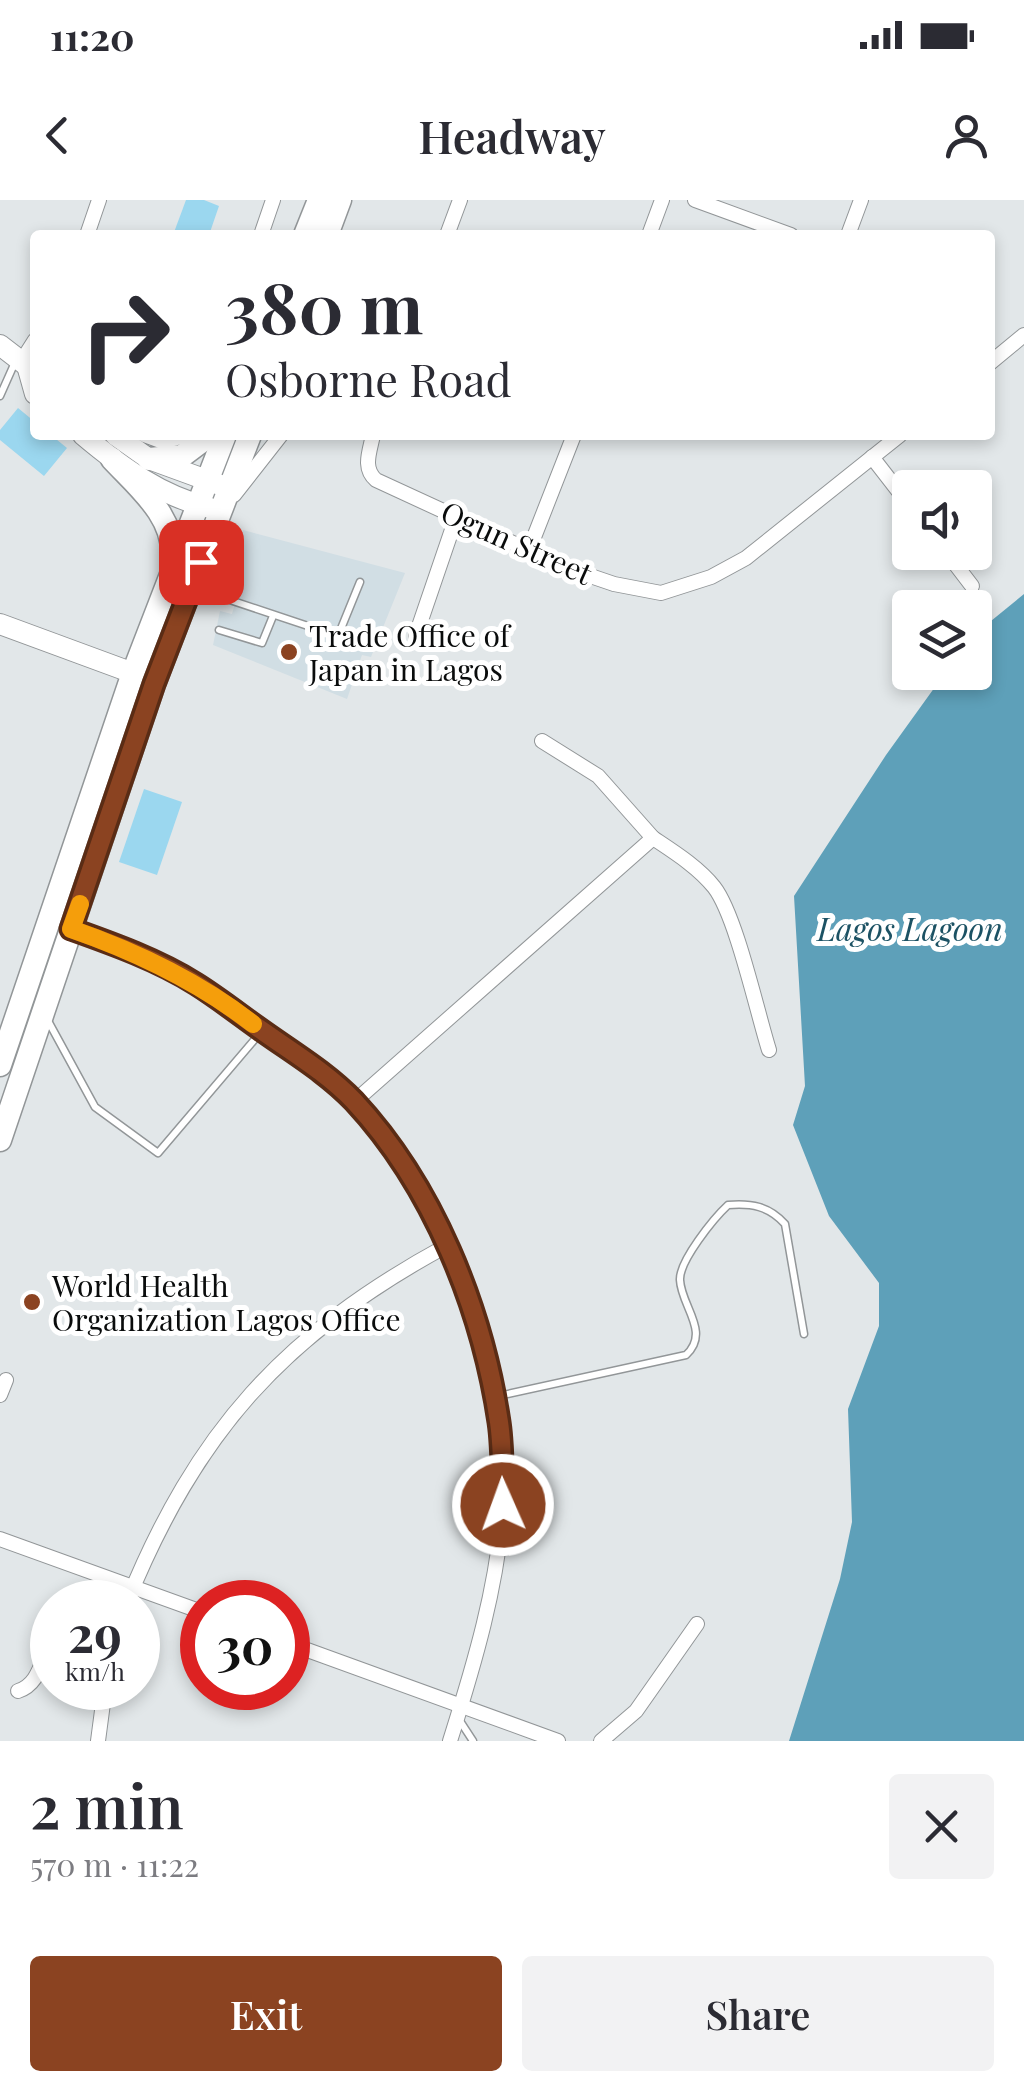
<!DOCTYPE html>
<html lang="en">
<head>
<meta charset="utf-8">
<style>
	body { margin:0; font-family:"Playfair Display",serif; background:#f2f2f3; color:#2b2b33; height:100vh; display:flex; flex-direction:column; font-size:38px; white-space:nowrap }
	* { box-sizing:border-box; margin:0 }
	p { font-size:32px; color:#7c7c81 }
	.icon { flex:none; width:55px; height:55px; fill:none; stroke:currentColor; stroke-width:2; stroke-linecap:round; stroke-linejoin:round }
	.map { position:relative; height:1541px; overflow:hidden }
	.details { display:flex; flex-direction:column; background:#fff; flex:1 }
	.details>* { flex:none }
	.banner { position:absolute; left:30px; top:30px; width:965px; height:210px; border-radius:10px; box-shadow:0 5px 15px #0003; background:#fff; color:#2b2b33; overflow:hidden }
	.tools { position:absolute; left:892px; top:270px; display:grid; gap:20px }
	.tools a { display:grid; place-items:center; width:100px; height:100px; border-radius:10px; background:#fff; box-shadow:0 5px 15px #0003; font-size:50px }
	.speed { position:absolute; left:30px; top:1380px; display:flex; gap:20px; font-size:50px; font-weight:700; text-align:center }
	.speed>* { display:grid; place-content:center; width:130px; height:130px; border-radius:50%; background:#fff; box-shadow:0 5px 15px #0003; line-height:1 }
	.speed small { font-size:25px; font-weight:400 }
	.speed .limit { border:15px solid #d22; background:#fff; color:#111 }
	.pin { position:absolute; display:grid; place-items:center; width:85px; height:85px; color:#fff; margin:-42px; border-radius:20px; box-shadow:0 5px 15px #0006 }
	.me { position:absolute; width:110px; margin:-55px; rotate:358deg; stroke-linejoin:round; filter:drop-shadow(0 0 8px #0008) }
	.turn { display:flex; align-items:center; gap:35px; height:210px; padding:0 30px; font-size:45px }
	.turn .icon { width:130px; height:130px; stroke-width:2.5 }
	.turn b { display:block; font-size:70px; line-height:85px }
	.round { display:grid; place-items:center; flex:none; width:105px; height:105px; border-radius:10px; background:#f2f2f3 }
	.head { display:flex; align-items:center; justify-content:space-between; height:170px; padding:0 30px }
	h1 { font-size:60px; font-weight:600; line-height:75px }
	.primary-button { display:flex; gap:20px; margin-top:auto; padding:20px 30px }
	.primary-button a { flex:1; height:115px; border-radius:10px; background:#8b4321; color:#fff; font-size:40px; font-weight:600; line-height:115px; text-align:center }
	.primary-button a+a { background:#f2f2f3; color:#2b2b33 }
	.status { display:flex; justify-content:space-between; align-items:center; height:70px; padding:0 50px; background:#fff; direction:ltr }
	.status svg { height:28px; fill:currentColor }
	header { display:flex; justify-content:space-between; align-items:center; height:130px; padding:0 30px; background:#fff; font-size:45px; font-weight:600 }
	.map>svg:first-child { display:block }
	.built { fill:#d1dee4 }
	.green { fill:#9bd7ef }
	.water { fill:#5ea0b9 }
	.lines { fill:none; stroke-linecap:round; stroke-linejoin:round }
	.lane-casing { stroke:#929698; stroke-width:9 }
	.street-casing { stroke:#929698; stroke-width:16 }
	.secondary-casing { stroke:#929698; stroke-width:22 }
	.primary-casing { stroke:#929698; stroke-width:25 }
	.lane { stroke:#fff; stroke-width:6 }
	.street { stroke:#fff; stroke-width:14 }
	.secondary { stroke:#fff; stroke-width:20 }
	.primary { stroke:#fff; stroke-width:22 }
	.route-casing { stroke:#5a2c15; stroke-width:25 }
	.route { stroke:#8b4321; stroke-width:18 }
	.slow { stroke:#f59e0b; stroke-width:18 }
	.poi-dot { fill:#8b4321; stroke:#fff; stroke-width:4 }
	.labels { text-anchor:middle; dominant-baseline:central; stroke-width:10; stroke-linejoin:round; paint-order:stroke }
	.street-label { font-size:30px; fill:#0a0c0c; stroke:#fff }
	.poi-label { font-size:30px; fill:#0a0c0c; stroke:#fff; text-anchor:start }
	.water-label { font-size:32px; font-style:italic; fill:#1c5264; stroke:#fff }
</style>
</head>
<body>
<div class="status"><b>11:20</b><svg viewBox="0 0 49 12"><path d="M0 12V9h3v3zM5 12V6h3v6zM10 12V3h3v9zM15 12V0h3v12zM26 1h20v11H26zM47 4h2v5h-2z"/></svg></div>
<header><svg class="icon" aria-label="back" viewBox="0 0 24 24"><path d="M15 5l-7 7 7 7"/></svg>Headway<svg class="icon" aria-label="person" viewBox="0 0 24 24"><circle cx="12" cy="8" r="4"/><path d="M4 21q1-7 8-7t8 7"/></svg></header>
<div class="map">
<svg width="1024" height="1541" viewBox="0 0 1024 1541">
	<rect width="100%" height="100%" fill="#e2e7e9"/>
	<path class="built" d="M243 330 405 373 371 457 362 455 347 499 213 445 220 411 232 414 238 393 224 388Z"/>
	<g class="green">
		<path d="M186 0H204L219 6 209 35H173Z"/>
		<path d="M18 208 35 222V235H51L67 248 44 276 0 240V230Z"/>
		<path d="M144 589 182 602 157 675 119 662Z"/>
	</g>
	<path class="water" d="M1024 394V1541H789L840 1379 852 1322 848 1209 879 1126V1083L829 1016 793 925 805 886 794 696 886 555 945 473 975 472V434Z"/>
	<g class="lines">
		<defs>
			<g id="lane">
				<path d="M0 196 16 160"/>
				<path d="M197 389 338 436 360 382"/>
				<path d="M219 430 262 443 273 416"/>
				<path d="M47 819 95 907 158 953 261 832"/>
				<path d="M494 1197 686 1155C711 1132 681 1106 680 1080 679 1061 714 1018 728 1005 751 1003 769 1006 785 1024L804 1134"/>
				<path d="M458 1518 473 1541"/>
			</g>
			<g id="street">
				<path d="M695 0 791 35"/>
				<path d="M87 35 99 0"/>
				<path d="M261 35 273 0"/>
				<path d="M447 35 460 0"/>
				<path d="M649 35 662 0"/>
				<path d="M848 35 861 0"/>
				<path d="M21 162 35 140"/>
				<path d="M990 163 1024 135"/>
				<path d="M144 235 163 242 187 235"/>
				<path d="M373 235C370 251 362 268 376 280L567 368 614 384 661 393 711 377 746 358 900 235"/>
				<path d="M872 257 910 306"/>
				<path d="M234 295 281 235"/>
				<path d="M529 350 574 235"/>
				<path d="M946 352 972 386"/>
				<path d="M416 435 457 315"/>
				<path d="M653 638C674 652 698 667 714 687 736 715 757 812 769 850"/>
				<path d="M71 729C113 744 158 760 196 784 220 799 241 816 264 832 295 854 327 873 354 901 443 996 511 1174 503 1305 498 1385 474 1465 450 1541"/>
				<path d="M354 902 653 638 598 576 542 541"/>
				<path d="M0 1195 6 1180"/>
				<path d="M0 1339 202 1412"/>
				<path d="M127 1402C196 1232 284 1134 446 1046"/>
				<path d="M288 1443 558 1541"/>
				<path d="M18 1491C40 1484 41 1459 52 1441"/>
				<path d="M98 1541 105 1488"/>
				<path d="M601 1541 636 1511 697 1424"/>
			</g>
			<g id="secondary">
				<path d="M0 145 35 172"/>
				<path d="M28 169 35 194"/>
				<path d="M83 235C121 267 161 296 210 308"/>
				<path d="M115 235 149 259 223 286"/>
				<path d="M0 424 133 473"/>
			</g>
			<g id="primary">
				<path d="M305 35 319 0"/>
				<path d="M327 35 340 0"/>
				<path d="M112 259C138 287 176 317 172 359"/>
				<path d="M149 259 182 256 210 235"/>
				<path d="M0 865 133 473 225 235"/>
				<path d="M0 940 154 484 250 235"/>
			</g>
		</defs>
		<use href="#lane" class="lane-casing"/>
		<use href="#street" class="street-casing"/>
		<use href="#secondary" class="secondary-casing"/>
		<use href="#primary" class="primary-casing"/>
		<use href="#lane" class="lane"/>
		<use href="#street" class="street"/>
		<use href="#secondary" class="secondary"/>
		<use href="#primary" class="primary"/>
	</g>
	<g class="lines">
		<defs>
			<path id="route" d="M201 362 154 484 71 729C113 744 158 760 196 784 220 799 241 816 264 832 295 854 327 873 354 901 433 986 482 1108 499 1222 503 1249 502 1278 503 1305"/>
		</defs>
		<use href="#route" class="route-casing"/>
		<use href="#route" class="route"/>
		<path class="slow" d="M80 704 71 729C137 752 198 781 253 824"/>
	</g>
	<g class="poi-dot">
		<circle cx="289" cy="452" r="10"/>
		<circle cx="32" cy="1102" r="10"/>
	</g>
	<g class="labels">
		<g class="street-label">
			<text transform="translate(517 342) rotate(24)">Ogun Street</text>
		</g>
		<g class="poi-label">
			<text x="309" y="435">Trade Office of<tspan x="309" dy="34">Japan in Lagos</tspan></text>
			<text x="52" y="1085">World Health<tspan x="52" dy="34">Organization Lagos Office</tspan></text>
		</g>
		<g class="water-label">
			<text x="910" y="727">Lagos Lagoon</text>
		</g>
	</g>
</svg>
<div class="tools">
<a><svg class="icon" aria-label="sound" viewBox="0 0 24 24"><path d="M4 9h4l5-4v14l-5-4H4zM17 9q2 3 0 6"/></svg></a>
<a><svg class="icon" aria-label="layers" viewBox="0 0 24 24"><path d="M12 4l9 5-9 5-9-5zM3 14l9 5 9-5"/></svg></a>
</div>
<div class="speed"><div>29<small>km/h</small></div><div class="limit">30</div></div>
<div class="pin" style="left:201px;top:362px;background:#d93025"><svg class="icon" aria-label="arrive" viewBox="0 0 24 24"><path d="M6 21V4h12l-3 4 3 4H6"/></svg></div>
<svg class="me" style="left:503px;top:1305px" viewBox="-20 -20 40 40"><circle r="17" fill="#8b4321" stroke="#fff" stroke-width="3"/><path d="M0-11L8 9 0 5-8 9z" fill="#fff"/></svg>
<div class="banner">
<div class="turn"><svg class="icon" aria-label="right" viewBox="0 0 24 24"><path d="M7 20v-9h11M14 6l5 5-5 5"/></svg><div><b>380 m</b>Osborne Road</div></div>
</div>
</div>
<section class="details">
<div class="head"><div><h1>2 min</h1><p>570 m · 11:22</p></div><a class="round"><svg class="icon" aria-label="close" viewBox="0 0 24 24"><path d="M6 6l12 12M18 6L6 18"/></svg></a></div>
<div class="primary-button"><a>Exit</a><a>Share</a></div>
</section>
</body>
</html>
